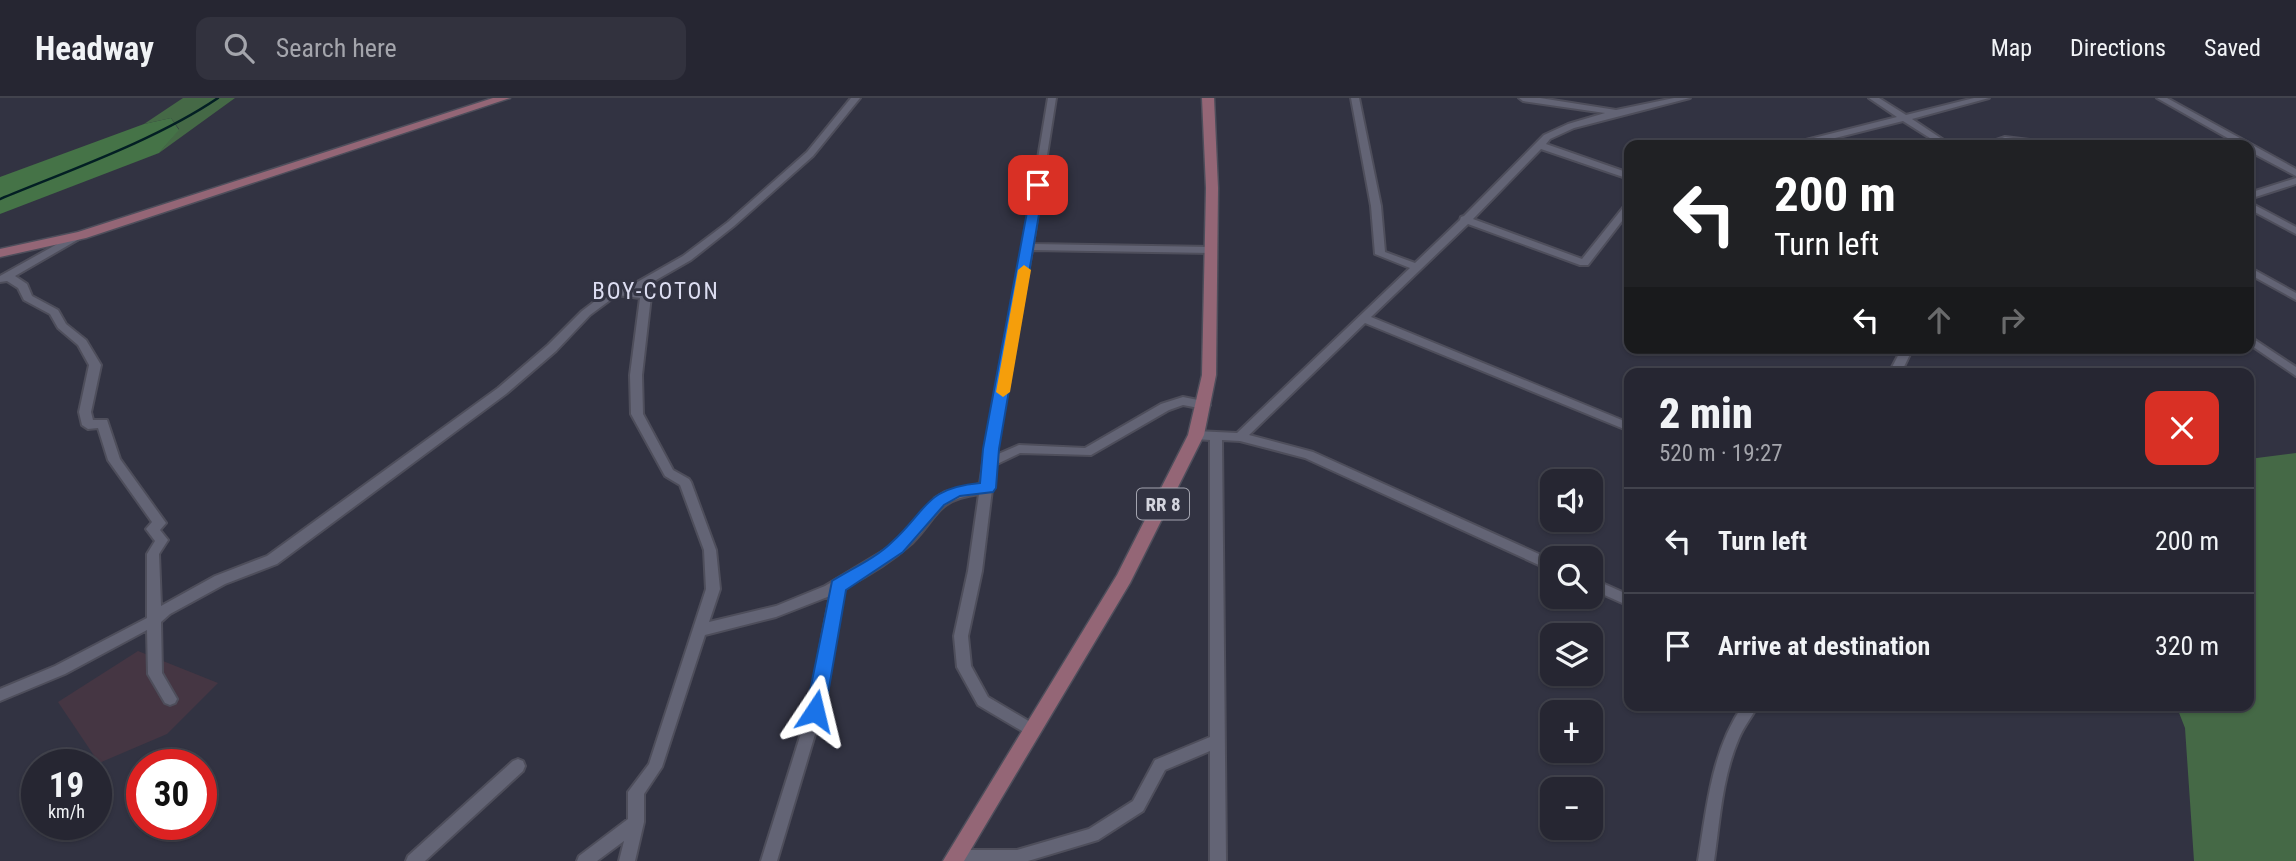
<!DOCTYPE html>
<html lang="en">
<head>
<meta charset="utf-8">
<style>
	body { margin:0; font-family:"Roboto Condensed",sans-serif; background:#32323e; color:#f1f3f6; height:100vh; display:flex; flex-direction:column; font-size:26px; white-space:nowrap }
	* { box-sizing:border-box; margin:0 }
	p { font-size:23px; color:#a4a5ac }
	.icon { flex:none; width:38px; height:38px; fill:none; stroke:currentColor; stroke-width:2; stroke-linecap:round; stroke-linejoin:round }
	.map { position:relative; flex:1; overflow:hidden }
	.panel { position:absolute; left:1624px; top:270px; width:630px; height:343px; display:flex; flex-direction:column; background:#262632; border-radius:14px; box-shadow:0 2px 5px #0004,0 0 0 2px #42434d }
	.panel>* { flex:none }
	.guide { position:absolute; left:1624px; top:42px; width:630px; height:214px; border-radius:14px; box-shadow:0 2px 5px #0004,0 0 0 2px #42434d; background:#202124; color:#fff; overflow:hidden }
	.fabs { position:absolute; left:1540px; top:371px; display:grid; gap:14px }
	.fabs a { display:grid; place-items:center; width:63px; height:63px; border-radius:14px; background:#262632; box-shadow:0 2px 5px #0004,0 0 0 2px #42434d; font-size:35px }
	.speed { position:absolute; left:21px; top:651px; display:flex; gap:14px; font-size:35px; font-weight:700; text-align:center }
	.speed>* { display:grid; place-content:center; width:91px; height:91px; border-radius:50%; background:#262632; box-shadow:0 2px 5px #0004,0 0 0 2px #42434d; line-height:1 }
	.speed small { font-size:18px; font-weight:400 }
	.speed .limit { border:10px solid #d22; background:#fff; color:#111 }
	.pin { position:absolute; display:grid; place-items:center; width:60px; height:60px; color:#fff; margin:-30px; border-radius:14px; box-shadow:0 4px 10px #0006 }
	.me { position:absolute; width:77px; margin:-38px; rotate:10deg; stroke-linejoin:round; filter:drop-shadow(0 0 5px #0008) }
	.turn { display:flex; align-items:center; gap:24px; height:147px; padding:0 35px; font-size:32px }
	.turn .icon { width:91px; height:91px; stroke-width:2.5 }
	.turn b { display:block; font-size:49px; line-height:60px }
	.lanes { display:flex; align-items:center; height:66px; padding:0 35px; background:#0003; justify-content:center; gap:35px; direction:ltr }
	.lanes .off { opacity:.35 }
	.round { display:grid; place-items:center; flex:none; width:74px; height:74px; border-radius:14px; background:#32323e }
	.headline { display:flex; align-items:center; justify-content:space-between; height:119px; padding:0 35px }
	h1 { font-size:42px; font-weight:800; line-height:52px }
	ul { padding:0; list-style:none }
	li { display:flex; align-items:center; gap:21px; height:105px; padding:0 35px; border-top:2px solid #42434d }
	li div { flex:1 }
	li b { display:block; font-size:26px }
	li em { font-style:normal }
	header { display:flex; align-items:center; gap:42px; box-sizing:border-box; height:98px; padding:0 35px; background:#262632; border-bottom:2px solid #42434d }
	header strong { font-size:33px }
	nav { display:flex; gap:38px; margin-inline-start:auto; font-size:24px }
	.search { width:490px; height:63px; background:#32323e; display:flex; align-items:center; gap:18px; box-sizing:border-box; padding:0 24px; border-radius:14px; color:#a4a5ac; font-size:26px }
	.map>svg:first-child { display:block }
	.education { fill:#453643 }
	.green { fill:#456946 }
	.forest { fill:#457347 }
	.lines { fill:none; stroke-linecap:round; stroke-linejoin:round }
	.stream { stroke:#031f24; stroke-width:2.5 }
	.minor-casing { stroke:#4e4e5b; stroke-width:4 }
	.major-casing { stroke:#4e4e5b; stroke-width:3 }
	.minor { fill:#636475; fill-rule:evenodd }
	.major { fill:#946676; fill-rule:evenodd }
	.route { fill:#1a73e8; stroke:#114b97; stroke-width:2 }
	.slow { fill:#f59e0b }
	.labels { text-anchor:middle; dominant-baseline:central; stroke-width:6; stroke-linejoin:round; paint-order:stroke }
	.shield { fill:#323342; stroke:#a3a4af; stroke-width:2 }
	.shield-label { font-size:19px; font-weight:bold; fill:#d4d5de }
	.neighbourhood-label { font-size:23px; letter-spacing:2px; fill:#dcddf1; stroke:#323342 }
</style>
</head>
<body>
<header>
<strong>Headway</strong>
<div class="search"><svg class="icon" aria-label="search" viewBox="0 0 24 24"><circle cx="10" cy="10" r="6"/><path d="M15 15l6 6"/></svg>Search here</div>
<nav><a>Map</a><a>Directions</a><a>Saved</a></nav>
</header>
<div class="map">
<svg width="2296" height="763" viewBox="0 0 2296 763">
	<rect width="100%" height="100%" fill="#323342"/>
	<path class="education" d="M138 553 218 585 167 636 99 665 58 604Z"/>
	<g class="green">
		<path d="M183 0H235L159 55 179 31 171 20 144 26Z"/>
		<path d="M2296 355V763H2194L2185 630 2176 607H2249V361Z"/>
	</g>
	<path class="forest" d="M171 20 179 32 159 55 0 116V79L144 26Z"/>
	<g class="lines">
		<path class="stream" d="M0 101C70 72 156 42 218 0"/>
		<defs>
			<g id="minor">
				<path d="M851 0H860L813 58 734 128 691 162 637 193 650 196 651 198 642 277 643 316 673 372 689 381 691 384 716 452 720 491 709 524 776 508 825 488 890 449 904 437 935 400 945 394 980 386 985 351 1010 229 1048 0H1056L1033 146 1211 149 1216 152 1211 155 1032 152 996 357 1019 347 1085 350 1161 306 1183 299 1208 304 1210 307 1204 311 1183 307 1169 312 1091 357 1020 355 995 367 982 473 968 538 971 568 988 599 1037 628 1039 632 1037 636 1032 638 1027 636 978 607 957 569 954 538 968 473 979 396C935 402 939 418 912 445 892 463 868 478 844 490L822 613 777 763H761L808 613 830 498 776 519 705 537 662 669 644 696V724L635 763H619L624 743 597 763H577L579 758 628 721V694L649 666 706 491 704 452 680 387 665 378 631 316 630 277 640 200 617 197 590 217 556 253 506 296 277 466 225 486 170 516 161 524 162 575 177 601 175 605 170 607 165 605 148 576 147 532 65 576 0 603V591L55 568 147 520V456L155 443 146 431 152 424 108 362 98 330 88 331 82 327 79 314 89 267 78 247 58 230 50 216 24 202 18 190 7 183 0 184V178L77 135 81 134 86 137 15 178 27 186 32 198 58 212 66 226 86 242 101 267 91 314 93 322H107L120 361 166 425 160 432 168 442 159 456 161 508 215 478 267 458 498 290 548 247 582 213 611 191H625L683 158 728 124 807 54Z"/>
				<path d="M1351 0H1359L1381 108 1385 154 1415 165 1460 122 1461 119 1464 118 1544 37 1568 26 1605 15 1523 3 1519 0H1540L1616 12 1674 0H1690L1574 30 1550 41 1546 46 1629 75V81L1541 51 1473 121 1582 161 1626 106 1629 105V114L1588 167H1580L1468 126 1371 219 1629 325V333L1365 225 1249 337 1313 354 1552 462V473L1305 360 1240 343 1222 342 1226 763H1210V653L1165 672 1143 713 1098 742 1028 763H949L947 759 949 754 955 752H1017L1089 731 1133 703 1155 662 1210 639V342L1196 341 1190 337 1196 333 1237 335 1410 170 1375 156 1371 108Z"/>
				<path d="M1869 0H1879L1906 17 1974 0H1989L1912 21 1951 47H1941L1903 23 1807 47H1792L1794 45 1897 19Z"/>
				<path d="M2157 0H2167L2296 71V78L2249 53V47H2240Z"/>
				<path d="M2005 39 2047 44 2052 47 2005 45 1996 47H1982Z"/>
				<path d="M2296 80V86L2249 101V95Z"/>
				<path d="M2249 104 2296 129V136L2249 111Z"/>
				<path d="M2249 169 2296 195V202L2249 176Z"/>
				<path d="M2249 238 2296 269V278L2249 246Z"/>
				<path d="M1902 250H1913L1901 275H1889Z"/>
				<path d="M1591 480 1629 497V508L1591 491Z"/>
				<path d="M1743 607H1758C1752 619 1744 628 1739 640 1722 679 1720 722 1714 763H1698C1707 709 1711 654 1743 607Z"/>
				<path d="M518 661 523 663 525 668 523 673 425 763H406L408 758 513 663Z"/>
			</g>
			<g id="major">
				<path d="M493 0H510L86 140 0 159V151L78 134Z"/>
				<path d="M1202 0H1214L1218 90 1216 277 1204 337 1130 485 964 763H943L1117 477 1188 337 1202 277 1206 90Z"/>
			</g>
		</defs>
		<use href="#minor" class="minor-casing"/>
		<use href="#major" class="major-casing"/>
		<use href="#minor" class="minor"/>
		<use href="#major" class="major"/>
	</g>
	<path class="route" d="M1038 83 1044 87 999 351 996 390 993 394 960 398 944 407 903 454 846 492 825 613 822 618H809L806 613 832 483C851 471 876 460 892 444 928 411 925 390 980 385L983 351 1032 87Z"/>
	<path class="slow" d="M1024 167 1031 172 1010 294 1003 299 996 294 1018 172Z"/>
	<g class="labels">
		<rect class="shield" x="1137" y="390.5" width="52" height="31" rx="5"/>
		<g class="shield-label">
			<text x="1163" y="406">RR 8</text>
		</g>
		<g class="neighbourhood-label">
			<text x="656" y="193">BOY-COTON</text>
		</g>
	</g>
</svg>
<div class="fabs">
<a><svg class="icon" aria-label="sound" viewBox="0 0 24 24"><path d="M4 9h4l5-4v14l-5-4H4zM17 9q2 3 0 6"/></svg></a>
<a><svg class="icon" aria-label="search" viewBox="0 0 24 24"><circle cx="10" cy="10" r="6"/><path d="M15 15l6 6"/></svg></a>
<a><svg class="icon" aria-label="layers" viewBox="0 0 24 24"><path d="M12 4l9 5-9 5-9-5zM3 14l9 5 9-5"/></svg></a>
<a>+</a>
<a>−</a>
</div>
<div class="speed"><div>19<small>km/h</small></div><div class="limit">30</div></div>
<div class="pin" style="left:1038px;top:87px;background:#d93025"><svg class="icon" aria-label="arrive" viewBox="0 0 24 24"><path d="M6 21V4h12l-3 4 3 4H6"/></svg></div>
<svg class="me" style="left:815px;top:613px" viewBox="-20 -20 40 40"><path d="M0-17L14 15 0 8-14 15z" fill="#1a73e8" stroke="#fff" stroke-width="4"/></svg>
<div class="guide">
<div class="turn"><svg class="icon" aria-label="left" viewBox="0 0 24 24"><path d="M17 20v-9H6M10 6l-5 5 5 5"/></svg><div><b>200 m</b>Turn left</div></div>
<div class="lanes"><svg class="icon" aria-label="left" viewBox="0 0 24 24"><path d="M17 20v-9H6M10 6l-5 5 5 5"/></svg><svg class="icon off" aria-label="ahead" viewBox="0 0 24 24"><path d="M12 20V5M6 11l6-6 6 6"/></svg><svg class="icon off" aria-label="right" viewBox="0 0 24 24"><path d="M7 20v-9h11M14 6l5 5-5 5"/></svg></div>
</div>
<section class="panel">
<div class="headline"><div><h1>2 min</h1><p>520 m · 19:27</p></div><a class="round" style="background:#d93025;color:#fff"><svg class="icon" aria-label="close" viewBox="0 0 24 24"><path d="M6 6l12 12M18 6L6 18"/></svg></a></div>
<ul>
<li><svg class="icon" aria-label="left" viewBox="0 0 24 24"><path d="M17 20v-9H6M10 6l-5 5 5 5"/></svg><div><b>Turn left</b></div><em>200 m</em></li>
<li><svg class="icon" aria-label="arrive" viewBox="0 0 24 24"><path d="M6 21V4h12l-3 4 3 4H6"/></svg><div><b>Arrive at destination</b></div><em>320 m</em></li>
</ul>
</section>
</div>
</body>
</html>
